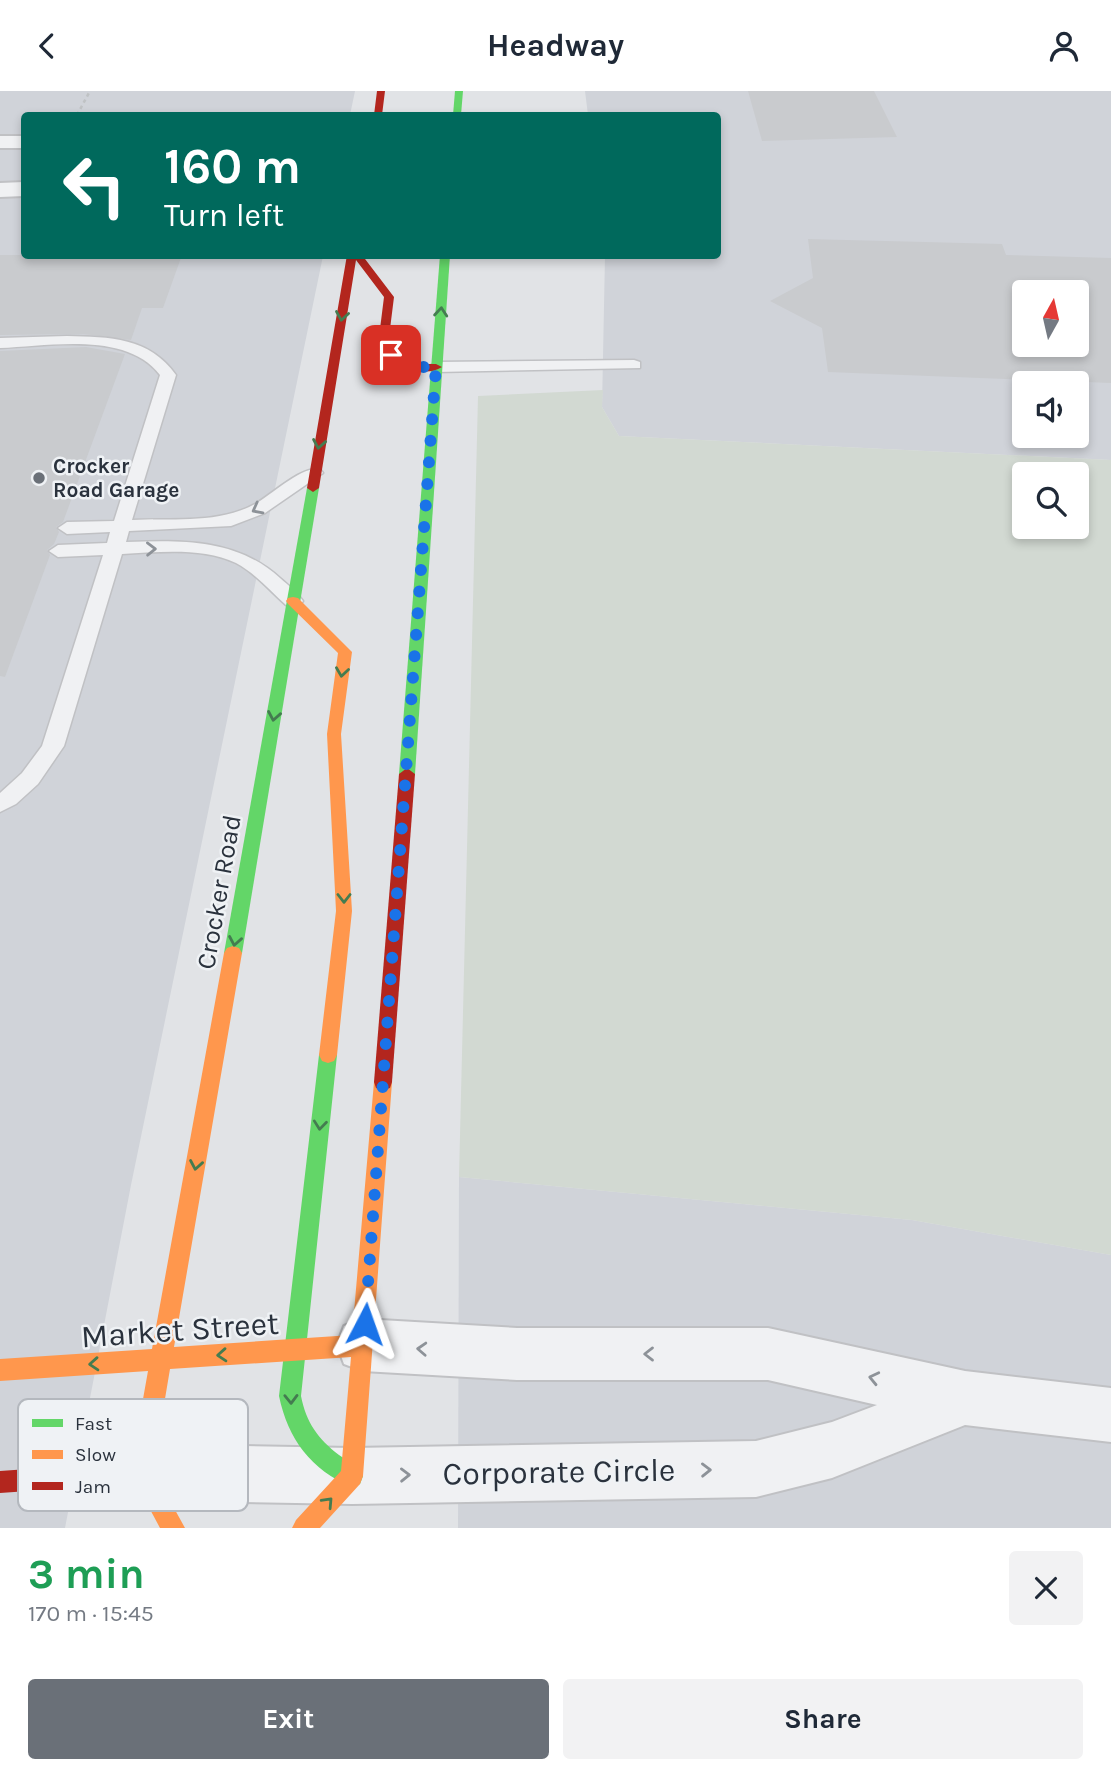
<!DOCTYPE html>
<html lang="en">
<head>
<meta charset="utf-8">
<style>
	body { margin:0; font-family:Karla,sans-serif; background:#f2f2f3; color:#1f2937; height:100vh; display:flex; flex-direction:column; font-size:26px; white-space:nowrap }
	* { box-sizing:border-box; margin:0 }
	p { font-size:23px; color:#747a83 }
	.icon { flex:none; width:38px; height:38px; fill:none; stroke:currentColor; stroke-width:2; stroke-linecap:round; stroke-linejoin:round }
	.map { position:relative; height:1437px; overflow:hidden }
	.drawer { display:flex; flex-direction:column; background:#fff; flex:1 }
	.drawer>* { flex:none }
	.guide { position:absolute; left:21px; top:21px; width:700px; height:147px; border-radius:7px; box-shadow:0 4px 10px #0003; background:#00695c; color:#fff; overflow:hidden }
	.needle { width:46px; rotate:8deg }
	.controls { position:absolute; left:1012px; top:189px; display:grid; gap:14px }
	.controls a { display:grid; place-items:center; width:77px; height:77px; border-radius:7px; background:#fff; box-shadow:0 4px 10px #0003; font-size:35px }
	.pin { position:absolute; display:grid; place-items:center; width:60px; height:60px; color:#fff; margin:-30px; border-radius:14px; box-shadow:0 4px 10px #0006 }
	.me { position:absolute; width:77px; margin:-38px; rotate:4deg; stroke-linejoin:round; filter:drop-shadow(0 0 5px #0008) }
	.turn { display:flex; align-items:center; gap:24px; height:147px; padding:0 28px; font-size:32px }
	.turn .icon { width:91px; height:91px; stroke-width:2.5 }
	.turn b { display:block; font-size:49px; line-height:60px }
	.round { display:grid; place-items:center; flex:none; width:74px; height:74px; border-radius:7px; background:#f2f2f3 }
	.summary { display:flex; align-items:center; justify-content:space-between; height:119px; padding:0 28px }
	h1 { font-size:42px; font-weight:700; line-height:52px; color:#1e9e55 }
	.action { display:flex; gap:14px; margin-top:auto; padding:14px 28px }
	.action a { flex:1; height:80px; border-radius:7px; background:#6a7078; color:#fff; font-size:28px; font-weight:700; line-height:80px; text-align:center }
	.action a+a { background:#f2f2f3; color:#1f2937 }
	header { display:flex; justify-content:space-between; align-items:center; height:91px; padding:0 28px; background:#fff; font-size:32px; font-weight:700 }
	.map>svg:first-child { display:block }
	.built { fill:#d0d3d9; fill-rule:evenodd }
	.green { fill:#d2d9d2; fill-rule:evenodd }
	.building { fill:#c9cbce; fill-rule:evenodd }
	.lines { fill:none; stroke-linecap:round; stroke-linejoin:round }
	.lane-casing { stroke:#c0c1c4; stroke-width:3 }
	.street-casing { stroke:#c0c1c4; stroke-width:4 }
	.path { stroke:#bfc2c4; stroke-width:2.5; stroke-dasharray:3.5 3.5; stroke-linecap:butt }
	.lane { fill:#f0f1f3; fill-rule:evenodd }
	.street { fill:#f0f1f3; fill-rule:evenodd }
	.fast { fill:#63d668; fill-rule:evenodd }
	.slow { fill:#ff974d; fill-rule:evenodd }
	.jam { fill:#b3261e; fill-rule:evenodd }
	.oneway { stroke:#447c50 }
	.oneway2 { stroke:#8d9298 }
	.route { stroke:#1a73e8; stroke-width:12; stroke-dasharray:0 21.6 }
	.poi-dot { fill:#6a7078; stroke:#eff2f5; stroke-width:2.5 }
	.labels { text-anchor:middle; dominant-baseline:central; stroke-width:5; stroke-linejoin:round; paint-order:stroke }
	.far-poi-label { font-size:21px; font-weight:bold; fill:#2a323d; stroke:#eff2f5; text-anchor:start }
	.street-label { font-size:26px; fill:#2a323d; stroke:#eff2f5 }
	.near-street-label { font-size:32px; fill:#2a323d; stroke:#eff2f5 }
	.key { fill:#eff2f5; stroke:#b4b8be; stroke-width:2 }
	.key-label { font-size:19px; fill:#2a323d }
</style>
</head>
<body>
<header><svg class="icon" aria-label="back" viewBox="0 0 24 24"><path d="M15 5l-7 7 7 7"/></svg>Headway<svg class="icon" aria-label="person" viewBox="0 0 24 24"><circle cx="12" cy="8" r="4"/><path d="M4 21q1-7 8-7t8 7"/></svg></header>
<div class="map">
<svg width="1111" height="1437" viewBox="0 0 1111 1437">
	<rect width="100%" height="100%" fill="#e1e3e6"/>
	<g class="built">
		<path d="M0 0H355L350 24H24V164L323 165 131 1094 65 1437H0Z"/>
		<path d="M585 0H1111V369L619 345 602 316 605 165 718 164V24H588ZM1024 201H1076V254H1024ZM1024 292H1076V345H1024Z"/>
		<path d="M459 1086 912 1129 1111 1164V1437H458Z"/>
	</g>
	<path class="green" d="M603 299 602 316 619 345 1111 369V1164L912 1129 459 1086 478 305ZM1024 383H1076V436H1024Z"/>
	<g class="building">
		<path d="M748 0H874L897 46 762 50Z"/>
		<path d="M808 148 1002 153 1006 164 1111 167V292L828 281 822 237 770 210 813 187ZM1024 201H1076V254H1024Z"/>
		<path d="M0 164H182L163 217H142L131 249 83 243 0 244Z"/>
		<path d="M86 256 125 263 63 431 56 436 59 441 54 453 47 459 50 464 5 586 0 585V260Z"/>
	</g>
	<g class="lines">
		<defs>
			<g id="lane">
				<path d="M67 245C110 246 149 246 176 284L132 429C172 427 219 433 255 413 271 404 303 374 320 378L323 382 265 422 231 435 129 440 126 451C181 449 236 447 280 487 288 494 297 501 303 510L300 514H286C270 500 255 482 236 472 203 456 158 461 122 463L64 655 38 693 16 713 0 721V702L22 682 42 655 103 464 58 466 49 460 58 454 107 452 110 441 67 443 58 437 67 431 114 430 160 284C127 240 49 255 0 257V247Z"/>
				<path d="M634 269 640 271V277L436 281 428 276 436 271Z"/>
			</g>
			<g id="street">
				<rect x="0" y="45" width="24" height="12"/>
				<path d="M24 91V105L0 106V92Z"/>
				<path d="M363 1228 517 1237H768L965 1280 1111 1297V1351L965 1334 832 1387 756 1406 352 1413 141 1409 121 1401 113 1381 121 1361 141 1353 352 1357 756 1350 832 1331 877 1314 768 1289H517L363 1280 344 1273 337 1254 344 1235Z"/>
			</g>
		</defs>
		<use href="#lane" class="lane-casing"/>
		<use href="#street" class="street-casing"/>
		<path class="path" d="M77 24 90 0"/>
		<use href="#lane" class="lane"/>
		<use href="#street" class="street"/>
		<g class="fast">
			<path d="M455 0H463L461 24H453Z"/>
			<path d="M440 164H450L415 683 407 689 399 683Z"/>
			<path d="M313 393 319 397 242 862 239 867 233 869 227 867 224 862 307 397Z"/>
			<path d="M328 956 334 958 337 964 301 1305C306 1331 318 1348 339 1364 349 1371 359 1374 363 1385L360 1393 352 1396C311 1379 288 1348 279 1305L319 964 322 958Z"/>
		</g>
		<g class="slow">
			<path d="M293 506 298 507 352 561 341 643 352 820 337 964 334 970 328 972 322 970 319 964 336 820 327 643 338 562 288 513 286 510 288 507Z"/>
			<path d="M233 855 239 857 242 862 174 1256 352 1244 374 991 376 985 383 983 390 985 392 991 363 1385 360 1393 320 1437H292L296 1429 341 1380 351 1266 170 1278 153 1379 185 1437H160L130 1381 148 1280 0 1290V1268L152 1258 224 862 227 857Z"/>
		</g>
		<g class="jam">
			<path d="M377 0H385L382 24H374Z"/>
			<path d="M347 164H362L394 206 389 246 396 263 413 273H436L442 276C425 287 403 276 387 267L379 246 384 206 356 169 319 397 313 401 307 397Z"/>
			<path d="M407 677 415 683 392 991 390 997 383 999 376 997 374 991 399 683Z"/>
			<path d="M141 1370 149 1373 152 1381 149 1389 141 1392 0 1402V1380Z"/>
		</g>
	</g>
	<defs><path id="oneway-chevron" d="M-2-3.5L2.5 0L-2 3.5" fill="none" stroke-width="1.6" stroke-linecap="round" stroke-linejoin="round" transform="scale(1.75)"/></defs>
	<g class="oneway">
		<use href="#oneway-chevron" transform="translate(441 221) rotate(-85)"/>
		<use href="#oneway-chevron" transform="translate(342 225) rotate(99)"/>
		<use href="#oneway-chevron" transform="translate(319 353) rotate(100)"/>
		<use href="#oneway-chevron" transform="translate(342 581) rotate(98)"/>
		<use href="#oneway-chevron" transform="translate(274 625) rotate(100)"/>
		<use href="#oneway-chevron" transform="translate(344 807) rotate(90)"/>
		<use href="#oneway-chevron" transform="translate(235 850) rotate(100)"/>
		<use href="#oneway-chevron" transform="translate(320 1034) rotate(96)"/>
		<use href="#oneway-chevron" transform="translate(196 1074) rotate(100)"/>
		<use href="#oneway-chevron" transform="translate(222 1264) rotate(176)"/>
		<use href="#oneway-chevron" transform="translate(94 1273) rotate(176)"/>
		<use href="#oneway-chevron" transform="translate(291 1308) rotate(89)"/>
		<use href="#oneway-chevron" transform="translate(328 1411) rotate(-47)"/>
	</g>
	<g class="oneway2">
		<use href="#oneway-chevron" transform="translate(257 418) rotate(152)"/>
		<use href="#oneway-chevron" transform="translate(151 458) rotate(-1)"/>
		<use href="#oneway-chevron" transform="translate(422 1258) rotate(-177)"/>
		<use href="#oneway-chevron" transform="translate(649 1263) rotate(-180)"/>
		<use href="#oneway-chevron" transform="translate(874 1287) rotate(-167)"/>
		<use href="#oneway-chevron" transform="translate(706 1379) rotate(-1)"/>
		<use href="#oneway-chevron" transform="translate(405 1384) rotate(-1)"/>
	</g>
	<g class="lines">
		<path class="route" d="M365 1233 436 276H411L391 264"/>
	</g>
	<circle class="poi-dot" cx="39" cy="387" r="7"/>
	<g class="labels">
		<g class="far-poi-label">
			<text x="53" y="375">Crocker<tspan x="53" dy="24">Road Garage</tspan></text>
		</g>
		<g class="street-label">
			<text transform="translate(219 801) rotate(-80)">Crocker Road</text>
		</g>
		<g class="near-street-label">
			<text transform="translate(180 1239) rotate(-4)">Market Street</text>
			<text transform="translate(559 1381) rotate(-1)">Corporate Circle</text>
		</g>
	</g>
	<rect x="18" y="1308" width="230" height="112" rx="10" class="key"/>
	<rect x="32" y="1328" width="31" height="8" fill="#63d668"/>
	<rect x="32" y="1359" width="31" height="9" fill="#ff974d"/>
	<rect x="32" y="1391" width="31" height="8" fill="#b3261e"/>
	<g class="key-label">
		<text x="75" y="1339">Fast</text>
		<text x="75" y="1370">Slow</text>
		<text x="75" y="1402">Jam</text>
	</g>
</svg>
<div class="controls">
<a><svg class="needle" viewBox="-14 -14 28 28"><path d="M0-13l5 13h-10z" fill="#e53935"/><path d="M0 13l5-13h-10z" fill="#747a83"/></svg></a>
<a><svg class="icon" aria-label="sound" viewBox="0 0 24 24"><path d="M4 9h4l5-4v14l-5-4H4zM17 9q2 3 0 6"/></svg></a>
<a><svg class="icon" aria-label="search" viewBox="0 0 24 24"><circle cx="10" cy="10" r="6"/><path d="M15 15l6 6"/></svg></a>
</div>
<div class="pin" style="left:391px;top:264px;background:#d93025"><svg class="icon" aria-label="arrive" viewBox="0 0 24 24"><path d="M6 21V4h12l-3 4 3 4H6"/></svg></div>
<svg class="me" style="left:365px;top:1233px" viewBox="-20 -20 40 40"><path d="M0-17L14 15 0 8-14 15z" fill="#1a73e8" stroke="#fff" stroke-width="4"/></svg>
<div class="guide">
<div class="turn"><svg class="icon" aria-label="left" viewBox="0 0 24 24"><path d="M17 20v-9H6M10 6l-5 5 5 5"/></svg><div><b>160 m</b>Turn left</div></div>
</div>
</div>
<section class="drawer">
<div class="summary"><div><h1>3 min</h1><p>170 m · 15:45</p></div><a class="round"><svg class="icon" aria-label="close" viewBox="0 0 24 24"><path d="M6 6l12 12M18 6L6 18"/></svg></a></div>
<div class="action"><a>Exit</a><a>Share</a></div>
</section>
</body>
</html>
